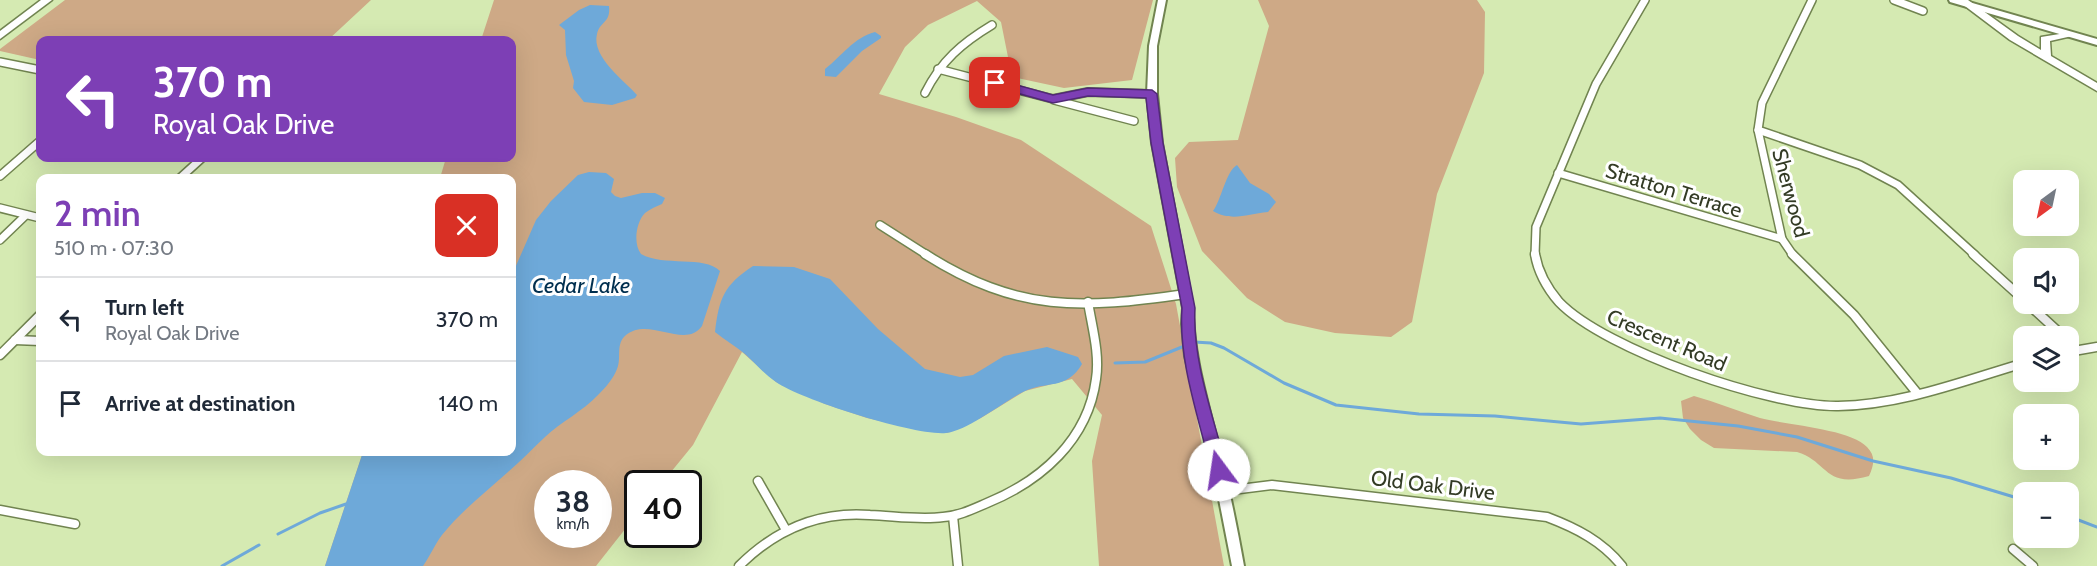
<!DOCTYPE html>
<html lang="en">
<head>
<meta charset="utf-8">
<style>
	body { margin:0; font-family:Cabin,sans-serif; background:#f2f2f3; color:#1f2937; height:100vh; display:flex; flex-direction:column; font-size:22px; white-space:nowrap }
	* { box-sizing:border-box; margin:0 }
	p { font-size:20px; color:#747a83 }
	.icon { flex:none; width:33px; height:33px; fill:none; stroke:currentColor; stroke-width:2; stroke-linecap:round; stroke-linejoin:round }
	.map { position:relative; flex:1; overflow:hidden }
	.panel { position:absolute; left:36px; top:174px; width:480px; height:282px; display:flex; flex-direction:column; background:#fff; border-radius:12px; box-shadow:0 6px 24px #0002 }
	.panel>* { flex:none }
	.guide { position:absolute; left:36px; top:36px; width:480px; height:126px; border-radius:12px; box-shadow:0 6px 24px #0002; background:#7d3fb5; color:#fff; overflow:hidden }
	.needle { width:39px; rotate:213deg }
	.buttons { position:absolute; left:2013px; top:170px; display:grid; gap:12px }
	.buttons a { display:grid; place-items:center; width:66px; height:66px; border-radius:12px; background:#fff; box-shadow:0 6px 24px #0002; font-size:30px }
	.speed { position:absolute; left:534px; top:470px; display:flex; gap:12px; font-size:30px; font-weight:700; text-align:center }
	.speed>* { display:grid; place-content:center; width:78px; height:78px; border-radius:50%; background:#fff; box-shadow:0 6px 24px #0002; line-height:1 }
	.speed small { font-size:15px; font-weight:400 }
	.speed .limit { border:3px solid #111; border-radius:9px; background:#fff; color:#111 }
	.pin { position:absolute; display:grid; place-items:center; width:51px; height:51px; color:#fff; margin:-26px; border-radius:12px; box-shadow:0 3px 9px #0006 }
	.me { position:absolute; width:66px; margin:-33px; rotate:346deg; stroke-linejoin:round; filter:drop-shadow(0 0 4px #0008) }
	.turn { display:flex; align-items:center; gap:21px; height:126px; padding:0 18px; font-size:27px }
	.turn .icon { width:78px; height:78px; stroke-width:2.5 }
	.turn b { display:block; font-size:42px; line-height:51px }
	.round { display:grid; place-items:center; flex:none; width:63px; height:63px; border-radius:12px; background:#f2f2f3 }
	.headline { display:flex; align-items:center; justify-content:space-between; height:102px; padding:0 18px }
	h1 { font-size:36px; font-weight:600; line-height:45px; color:#7d3fb5 }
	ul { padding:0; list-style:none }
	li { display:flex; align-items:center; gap:18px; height:84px; padding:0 18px; border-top:2px solid #e0e1e3 }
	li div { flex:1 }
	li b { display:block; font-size:22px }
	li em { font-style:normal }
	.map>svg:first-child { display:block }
	.green { fill:#cea986; fill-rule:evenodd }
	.water { fill:#6ea9d9 }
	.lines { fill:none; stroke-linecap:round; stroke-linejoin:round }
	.stream { stroke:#6ea9d9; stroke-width:3 }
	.street-far1-casing { stroke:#718450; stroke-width:10 }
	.street-casing { stroke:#718450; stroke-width:11 }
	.secondary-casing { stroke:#718450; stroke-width:4 }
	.primary-casing { stroke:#718450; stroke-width:3 }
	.street-far1 { stroke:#fff; stroke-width:7 }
	.street { stroke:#fff; stroke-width:8 }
	.secondary { fill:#fff; fill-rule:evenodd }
	.primary { fill:#fff; fill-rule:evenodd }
	.route { fill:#7d3fb5; stroke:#512976; stroke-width:1.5 }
	.labels { text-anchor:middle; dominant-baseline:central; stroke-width:6; stroke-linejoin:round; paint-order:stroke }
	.street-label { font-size:21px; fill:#333b25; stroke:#fff }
	.water-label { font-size:22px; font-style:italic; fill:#002f4f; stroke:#fff }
</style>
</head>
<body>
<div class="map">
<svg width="2097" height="566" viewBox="0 0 2097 566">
	<rect width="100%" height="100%" fill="#d5eab2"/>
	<g class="green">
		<path d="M65 0H371L328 40H40V60L0 51V49Z"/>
		<path d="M494 0H1153L1132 80 1064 88 1012 77 1001 22 977 1 928 25 905 47 879 94 956 117 1021 140 1151 226 1176 304 1224 566H1099L1092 461 1102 415 1072 379 1025 391 981 418 947 433 925 431 867 418 825 404 776 382 742 352 693 445 662 483H638L637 514 596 566H325L363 452H512V178H440L446 158H512V40H481ZM548 483H598V534H548Z"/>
		<path d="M1258 0H1477L1485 12 1484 73 1437 194 1412 322 1391 337 1335 333 1285 322 1247 298 1202 251 1177 187 1175 158 1189 142 1238 140 1269 26Z"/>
		<path d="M1694 396C1716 402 1738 411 1760 418 1786 425 1851 429 1867 447 1876 456 1874 465 1869 476 1824 489 1828 461 1797 452L1714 448 1701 440 1690 429 1683 418 1681 401Z"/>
	</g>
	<g class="water">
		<path d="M590 5 609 6C611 23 600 21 597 34 591 57 626 82 637 95L635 98 612 105 584 102 573 88 574 81 566 55 565 30 559 25 579 10Z"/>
		<path d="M875 32 881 36V38L862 51 836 77 825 76V69C842 56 853 38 875 32Z"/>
		<path d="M1237 165 1250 183 1269 194 1276 202 1268 212C1247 214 1232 222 1213 211 1221 201 1226 171 1237 165Z"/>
		<path d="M589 172 606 173 614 179 611 192 615 196 621 198 642 193H655L665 198 662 204C657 206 650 209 645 213 636 222 633 244 641 254 664 267 704 255 720 271L702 326C685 350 649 316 626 335 615 344 622 358 617 369 613 379 606 387 598 395 583 411 561 422 545 437 532 449 521 461 508 472 486 492 461 511 442 535 435 544 430 556 423 566H325L363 452H512V275L536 220 551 201 578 175Z"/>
		<path d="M753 266 794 267 830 279 878 329 925 369 960 377 973 375 1004 356 1047 347 1078 357 1082 364C1066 391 1047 380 1023 392 1003 402 967 431 946 433 915 436 802 400 776 382 764 374 755 363 745 354 735 346 725 340 715 332 719 298 724 285 753 266Z"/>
	</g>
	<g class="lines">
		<g class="stream">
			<path d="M1194 342 1211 343 1224 348 1284 383 1336 405 1419 414 1495 416 1581 424 1660 418 1738 426 1797 437 1873 461 1951 478 2024 500"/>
			<path d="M1115 363 1145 362 1182 347"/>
			<path d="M2068 516 2097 527"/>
			<path d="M278 534 320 513 346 504"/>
			<path d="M222 566 259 545"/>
		</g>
		<defs>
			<g id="street-far1">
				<path d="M1894 0 1923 11"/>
				<path d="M0 62 40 70"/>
				<path d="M938 69 1053 99 1088 92 1152 94"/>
				<path d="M925 93C941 61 962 43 992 25"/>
				<path d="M1054 100 1134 121"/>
				<path d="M1758 130 1860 165 1898 185 1975 255"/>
				<path d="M1558 173 1782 239"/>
				<path d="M0 176 40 141"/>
				<path d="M180 178 202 158"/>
				<path d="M0 208 40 218"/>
				<path d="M880 225 927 255"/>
				<path d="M0 240 26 215"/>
				<path d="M1535 255 1536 227 1596 84 1645 0"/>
				<path d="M1793 255 1782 239 1758 130 1762 103 1812 0"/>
			</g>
			<g id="street">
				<path d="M925 254C1018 313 1081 309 1186 294"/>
				<path d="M1535 254C1538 272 1547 288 1559 302 1605 350 1771 407 1838 406 1902 405 1963 381 2024 363"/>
				<path d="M1792 254 1854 315 1917 393"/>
				<path d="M1973 254 2024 300"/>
				<path d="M2027 303 2063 336"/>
				<path d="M15 340 40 341"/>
				<path d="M2068 352 2097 347"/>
				<path d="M0 355 40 315"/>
				<path d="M758 481 786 530"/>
				<path d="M1224 491 1272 485 1547 517C1576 528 1602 541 1622 566"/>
				<path d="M0 510 75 524"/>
				<path d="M953 516 958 566"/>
				<path d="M2013 549 2033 566"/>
				<path d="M739 566C775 530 819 511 870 515 895 516 919 520 943 517 959 516 973 509 987 503 1041 481 1088 440 1096 379 1100 354 1092 327 1088 302"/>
			</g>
			<g id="secondary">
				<path d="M1158 0H1166L1157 46V94L1162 143 1193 308C1193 356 1208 402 1219 448 1229 487 1237 527 1244 566H1232L1216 484 1185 356 1182 324 1183 308 1152 143 1147 94 1149 46Z"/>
				<path d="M1949 0H1962L2097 39V45L1950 2Z"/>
			</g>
			<g id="primary">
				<path d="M41 0H52L0 39V31Z"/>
				<path d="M1957 0H1968L2018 36 2041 50V37L2072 32V36L2050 41 2051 56 2097 83V91L2010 40Z"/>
			</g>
		</defs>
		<use href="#street-far1" class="street-far1-casing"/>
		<use href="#street" class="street-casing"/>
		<use href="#secondary" class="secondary-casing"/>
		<use href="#primary" class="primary-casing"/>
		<use href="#street-far1" class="street-far1"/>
		<use href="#street" class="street"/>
		<use href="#secondary" class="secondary"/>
		<use href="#primary" class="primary"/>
	</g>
	<path class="route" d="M995 79 1053 95 1088 88 1152 90 1157 94 1163 143 1195 308C1192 361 1214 418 1227 470L1225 475 1219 477 1214 475 1211 470C1199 418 1178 361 1182 308L1151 143 1146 98 1088 96 1053 103 991 86 989 83Z"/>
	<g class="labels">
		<g class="street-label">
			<text transform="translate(1674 190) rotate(17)">Stratton Terrace</text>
			<text transform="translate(1791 193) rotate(75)">Sherwood</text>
			<text transform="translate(1667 340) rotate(23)">Crescent Road</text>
			<text transform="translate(1433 485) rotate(7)">Old Oak Drive</text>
		</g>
		<g class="water-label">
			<text x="581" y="285">Cedar Lake</text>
		</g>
	</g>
</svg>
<div class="buttons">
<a><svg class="needle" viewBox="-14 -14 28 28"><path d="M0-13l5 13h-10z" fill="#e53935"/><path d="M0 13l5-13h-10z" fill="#747a83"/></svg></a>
<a><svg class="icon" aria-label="sound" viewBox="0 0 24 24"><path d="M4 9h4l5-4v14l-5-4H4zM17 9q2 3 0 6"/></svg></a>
<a><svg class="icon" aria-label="layers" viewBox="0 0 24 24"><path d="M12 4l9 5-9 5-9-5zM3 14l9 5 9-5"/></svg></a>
<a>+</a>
<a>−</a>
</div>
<div class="speed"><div>38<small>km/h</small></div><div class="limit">40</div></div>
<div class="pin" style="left:995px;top:83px;background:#d93025"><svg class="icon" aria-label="arrive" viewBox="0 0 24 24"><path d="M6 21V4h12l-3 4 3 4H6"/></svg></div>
<svg class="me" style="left:1219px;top:470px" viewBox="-20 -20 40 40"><circle r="19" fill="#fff"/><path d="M0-13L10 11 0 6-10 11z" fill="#7d3fb5"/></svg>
<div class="guide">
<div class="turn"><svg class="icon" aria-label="left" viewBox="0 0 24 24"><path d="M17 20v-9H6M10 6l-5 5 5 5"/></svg><div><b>370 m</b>Royal Oak Drive</div></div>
</div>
<section class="panel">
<div class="headline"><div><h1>2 min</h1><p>510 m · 07:30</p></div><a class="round" style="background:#d93025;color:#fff"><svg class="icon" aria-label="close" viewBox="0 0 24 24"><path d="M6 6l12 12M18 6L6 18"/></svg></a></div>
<ul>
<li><svg class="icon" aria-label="left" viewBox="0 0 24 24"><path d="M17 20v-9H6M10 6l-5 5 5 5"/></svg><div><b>Turn left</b><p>Royal Oak Drive</p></div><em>370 m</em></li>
<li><svg class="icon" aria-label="arrive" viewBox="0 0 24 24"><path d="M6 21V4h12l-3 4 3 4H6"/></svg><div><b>Arrive at destination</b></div><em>140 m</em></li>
</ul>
</section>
</div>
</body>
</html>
